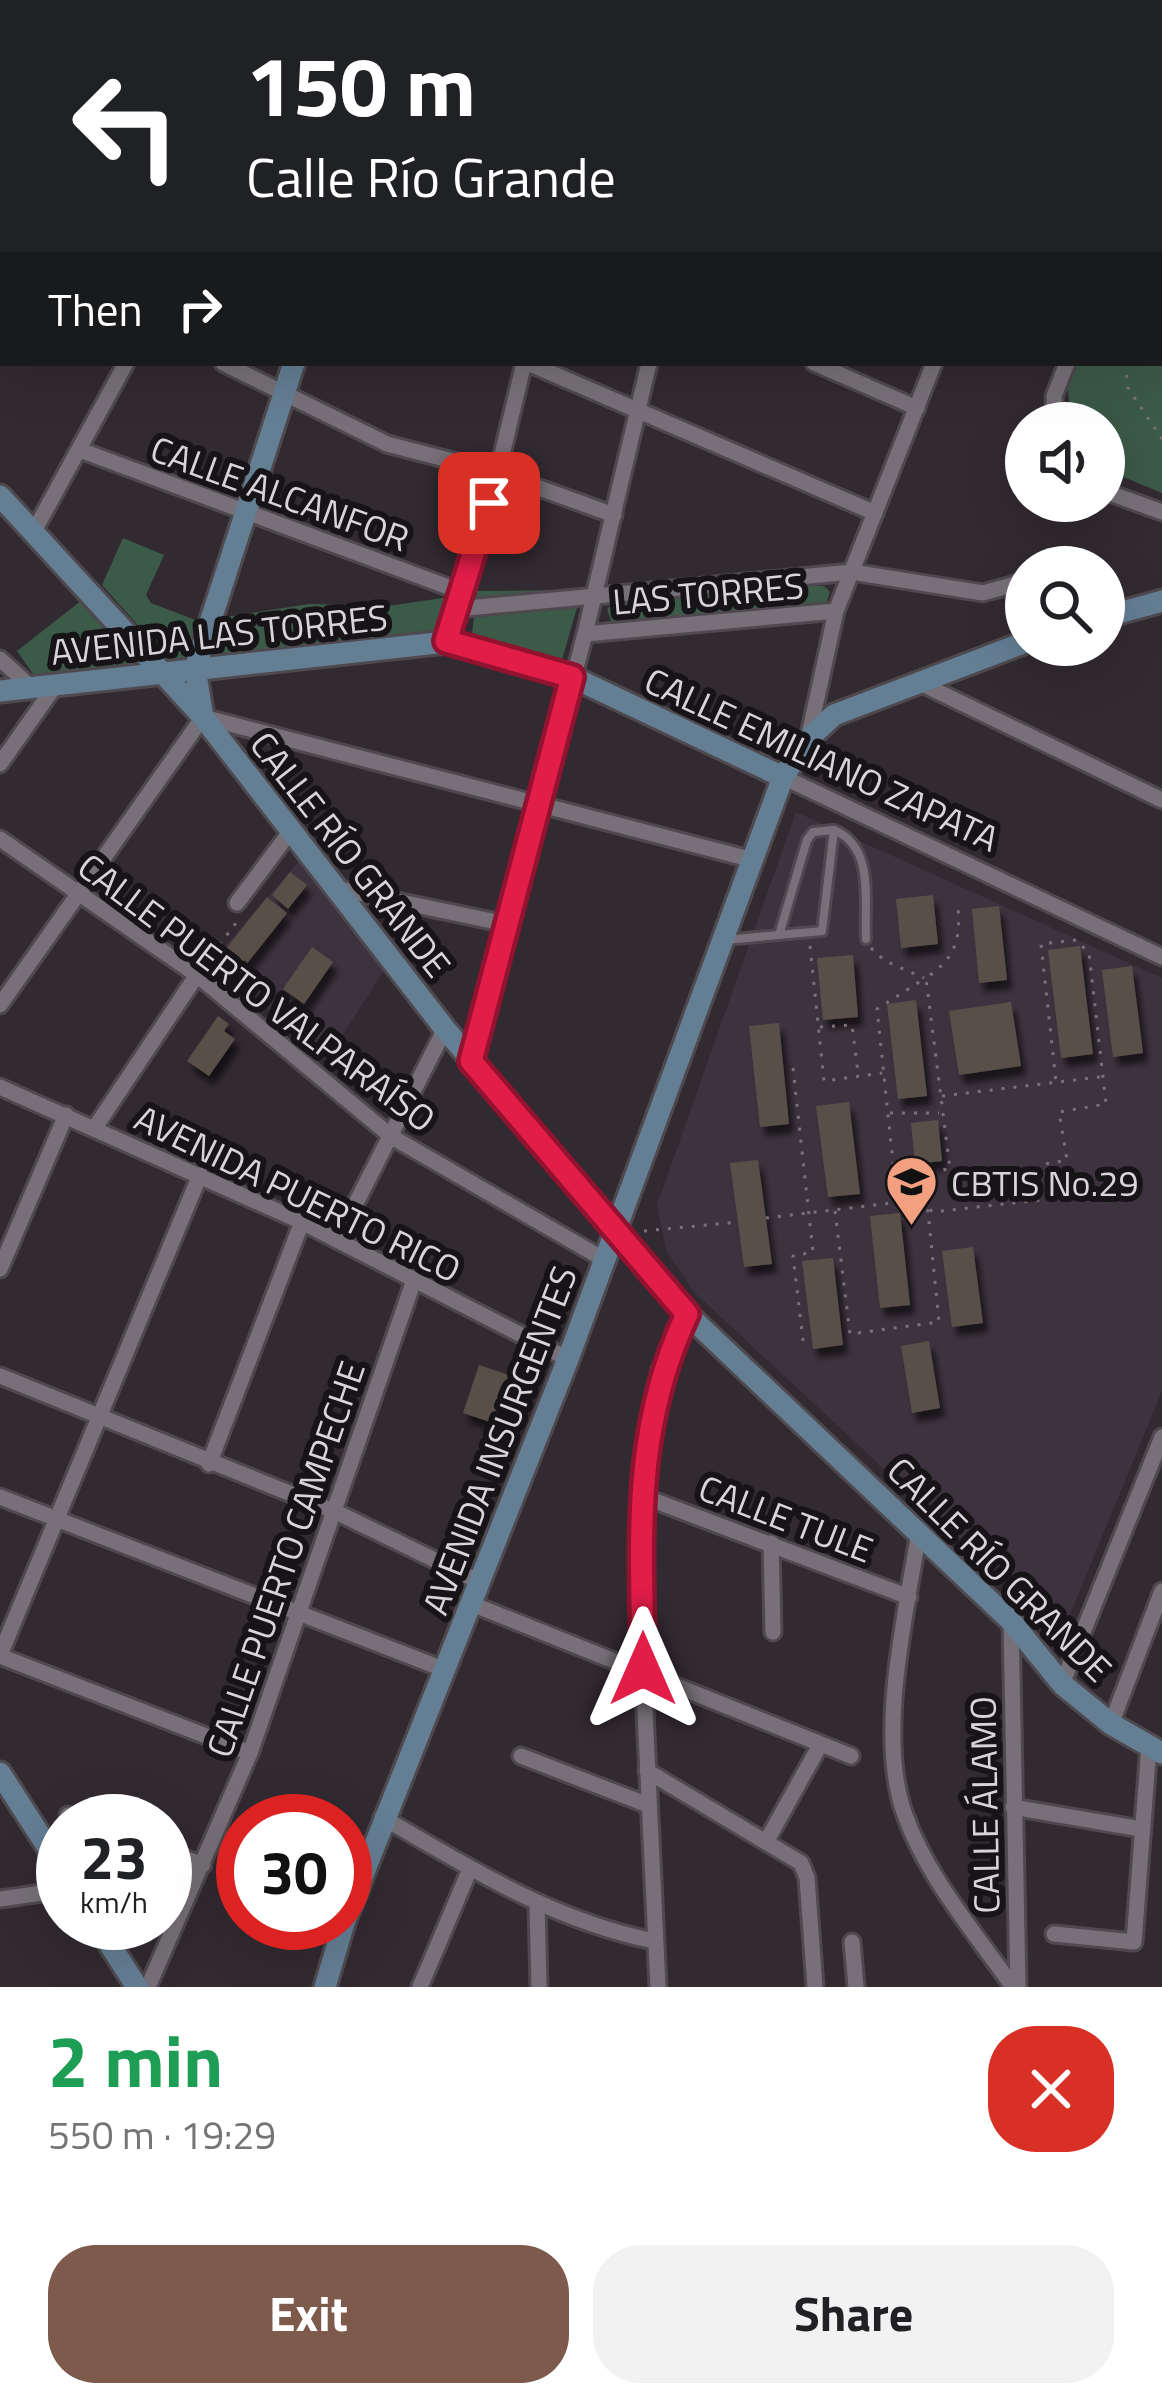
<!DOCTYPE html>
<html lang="en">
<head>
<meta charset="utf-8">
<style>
	body { margin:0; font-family:"Titillium Web",sans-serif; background:#f2f2f2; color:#202124; height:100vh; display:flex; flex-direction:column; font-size:45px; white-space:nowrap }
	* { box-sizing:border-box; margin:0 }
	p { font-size:39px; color:#757577 }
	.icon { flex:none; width:66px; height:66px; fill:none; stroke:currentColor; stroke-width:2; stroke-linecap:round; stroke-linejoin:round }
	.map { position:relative; height:1987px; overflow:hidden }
	.sheet { display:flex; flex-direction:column; background:#fff; flex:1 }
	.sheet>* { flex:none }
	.banner { position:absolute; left:0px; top:0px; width:1164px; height:366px; box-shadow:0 12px 48px #0002; background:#202124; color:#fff; overflow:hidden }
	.buttons { position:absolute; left:1005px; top:402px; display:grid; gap:24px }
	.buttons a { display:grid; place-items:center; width:120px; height:120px; border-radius:50%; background:#fff; box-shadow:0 12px 48px #0002; font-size:60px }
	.speed { position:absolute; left:36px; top:1794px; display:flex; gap:24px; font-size:60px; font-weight:700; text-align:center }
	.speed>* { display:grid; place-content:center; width:156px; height:156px; border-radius:50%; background:#fff; box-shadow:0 12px 48px #0002; line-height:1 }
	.speed small { font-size:30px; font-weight:400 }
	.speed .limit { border:18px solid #d22; background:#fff; color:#111 }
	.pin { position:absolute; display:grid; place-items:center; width:102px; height:102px; color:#fff; margin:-51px; border-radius:24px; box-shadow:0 6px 18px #0006 }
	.me { position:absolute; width:132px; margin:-66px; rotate:0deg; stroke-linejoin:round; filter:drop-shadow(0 0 9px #0008) }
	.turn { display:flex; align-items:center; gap:42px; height:252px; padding:0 48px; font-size:54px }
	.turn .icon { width:156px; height:156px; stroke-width:2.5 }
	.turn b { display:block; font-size:84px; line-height:102px }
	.then { display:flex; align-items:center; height:114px; padding:0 48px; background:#0003; gap:24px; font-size:45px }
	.round { display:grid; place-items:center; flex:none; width:126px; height:126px; border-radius:48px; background:#f2f2f2 }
	.summary { display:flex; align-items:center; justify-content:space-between; height:204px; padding:0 48px }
	h1 { font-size:72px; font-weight:700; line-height:90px; color:#1e9e55 }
	.button { display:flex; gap:24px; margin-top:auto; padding:24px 48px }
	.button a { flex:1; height:138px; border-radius:48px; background:#7e5a4d; color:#fff; font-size:48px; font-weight:700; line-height:138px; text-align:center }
	.button a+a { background:#f2f2f2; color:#202124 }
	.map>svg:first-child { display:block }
	.built { fill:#3d333e }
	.green { fill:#3c5a48 }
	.building { fill:#59504a; filter:url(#shadow) }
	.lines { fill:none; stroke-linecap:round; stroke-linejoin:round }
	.lane-casing { stroke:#4e494e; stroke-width:14 }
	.street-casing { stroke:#4e494e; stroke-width:21 }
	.secondary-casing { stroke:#4e494e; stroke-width:27 }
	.path { stroke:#797379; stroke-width:3; stroke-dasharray:3 9; stroke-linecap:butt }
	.lane { stroke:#777078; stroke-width:8 }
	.street { stroke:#777078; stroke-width:15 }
	.secondary { stroke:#647e94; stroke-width:21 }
	.route-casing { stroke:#92132f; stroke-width:30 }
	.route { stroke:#e11d48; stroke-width:21 }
	.labels { text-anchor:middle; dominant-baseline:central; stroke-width:12; stroke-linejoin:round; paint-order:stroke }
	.street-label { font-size:36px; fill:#d8d4d8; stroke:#171417 }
	.poi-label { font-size:36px; fill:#d8d4d8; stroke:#171417; text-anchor:start }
</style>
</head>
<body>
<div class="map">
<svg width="1162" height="1987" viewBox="0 0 1162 1987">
	<defs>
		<filter id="shadow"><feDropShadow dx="5" dy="9" stdDeviation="3" flood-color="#0009"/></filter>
	</defs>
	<rect width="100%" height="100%" fill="#312a31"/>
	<g class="built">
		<path d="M796 812 1162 978V1391L1069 1617 969 1548 694 1292 666 1250 657 1205Z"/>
		<path d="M302 858 388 964 329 1057 210 963Z"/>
	</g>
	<g class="green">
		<path d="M1162 130V493L1104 469V423H1072L1067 385 1075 363H1161Z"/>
		<path d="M123 538 164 555 146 595 151 603 198 621 186 658 172 663 102 585Z"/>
		<path d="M782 586H824L830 592 826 604 611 621 607 609 621 596Z"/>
		<path d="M582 590 562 660 472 634 477 591Z"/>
		<path d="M449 597 443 633 210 665 219 618 309 604 388 606Z"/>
		<path d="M82 600 131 666 38 681 17 651Z"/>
	</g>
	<g class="building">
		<path d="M290 872 307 885 288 909 272 895Z"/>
		<path d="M933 895 938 944 901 948 896 899Z"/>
		<path d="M267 897 287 913 234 980 214 964Z"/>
		<path d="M999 906 1007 980 979 983 972 909Z"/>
		<path d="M1080 946 1093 1054 1061 1058 1048 950Z"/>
		<path d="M312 947 333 962 304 1004 283 989Z"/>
		<path d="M853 955 858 1017 823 1020 817 958Z"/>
		<path d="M1132 966 1143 1053 1113 1057 1102 970Z"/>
		<path d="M916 1000 927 1096 898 1099 887 1004Z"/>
		<path d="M1011 1002 1021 1066 959 1075 949 1011Z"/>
		<path d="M218 1016 229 1024 224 1031 235 1039 209 1076 187 1061Z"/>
		<path d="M779 1023 789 1124 760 1127 749 1026Z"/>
		<path d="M849 1102 860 1194 828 1197 816 1106Z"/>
		<path d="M938 1120 942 1161 915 1164 911 1123Z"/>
		<path d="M758 1160 772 1264 744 1267 730 1163Z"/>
		<path d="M900 1213 910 1305 880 1308 870 1216Z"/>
		<path d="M973 1247 983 1323 952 1327 942 1251Z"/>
		<path d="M833 1258 843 1345 813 1349 802 1261Z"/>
		<path d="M929 1341 940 1408 912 1413 901 1346Z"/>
		<path d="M479 1365 527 1381 511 1429 463 1413Z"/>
	</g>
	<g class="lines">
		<defs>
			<g id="lane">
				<path d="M834 830C875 847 864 900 866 939"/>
				<path d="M725 940C758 937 790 934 822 931L834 830 813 832 807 840 779 935"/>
			</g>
			<g id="street">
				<path d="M599 0 605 3"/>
				<path d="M903 0 910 3"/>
				<path d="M53 3V0"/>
				<path d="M155 3V0"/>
				<path d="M224 3 225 0"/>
				<path d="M300 3 301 0"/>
				<path d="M650 3 651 0"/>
				<path d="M931 3 932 0"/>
				<path d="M1069 3 1070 0"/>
				<path d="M0 60 3 69"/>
				<path d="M1161 126 1162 123"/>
				<path d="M0 186 3 188"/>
				<path d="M0 333 3 327"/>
				<path d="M223 363 387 444 495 472 614 515"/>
				<path d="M528 363 875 513"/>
				<path d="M814 363 917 408"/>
				<path d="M1055 423 1054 396 1067 363"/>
				<path d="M80 450 459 591"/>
				<path d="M1104 491 1162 512"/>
				<path d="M33 533 126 363"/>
				<path d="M457 609 852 572 983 593 1026 581"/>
				<path d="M585 634 836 611"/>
				<path d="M446 642 483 534 524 363"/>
				<path d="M0 659 32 688"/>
				<path d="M916 681 1162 800"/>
				<path d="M808 739 836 611 934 363"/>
				<path d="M0 764 55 686"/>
				<path d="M783 777 1162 957"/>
				<path d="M0 839 197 975 392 1137 605 1260"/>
				<path d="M335 888 506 924"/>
				<path d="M237 903 290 832"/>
				<path d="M0 1005 203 717 753 860"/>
				<path d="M471 1061 585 634 649 363"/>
				<path d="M0 1087 302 1222 568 1359"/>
				<path d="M94 1129 197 975"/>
				<path d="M337 1240 445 1029"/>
				<path d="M0 1269 66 1115"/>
				<path d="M0 1376 336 1512 480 1582"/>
				<path d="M209 1464 302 1222"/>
				<path d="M642 1496 909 1597"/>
				<path d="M0 1497 443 1669"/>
				<path d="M919 1532C906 1613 876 1737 905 1815 927 1877 976 1934 1013 1987"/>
				<path d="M771 1543 773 1632"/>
				<path d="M472 1604 851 1756"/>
				<path d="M1011 1621 1018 1987"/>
				<path d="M0 1655 200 1175"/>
				<path d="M0 1656 250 1753"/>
				<path d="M1062 1684 1162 1437"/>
				<path d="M1111 1724 1162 1591"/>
				<path d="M521 1756 648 1805"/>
				<path d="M647 1771 801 1863 807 1878 815 1987"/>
				<path d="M1013 1807 1141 1829"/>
				<path d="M68 1815 84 1821"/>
				<path d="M382 1817C469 1868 554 1921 654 1941"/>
				<path d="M766 1842 820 1745"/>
				<path d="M165 1851 203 1865"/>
				<path d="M0 1899 63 1890"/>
				<path d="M537 1904 539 1987"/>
				<path d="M1054 1934 1134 1942 1149 1746"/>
				<path d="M852 1942 856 1987"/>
				<path d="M148 1987 250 1753 414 1280"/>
				<path d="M420 1987 470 1869"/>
				<path d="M658 1987 643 1669 642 1496 649 1416 660 1370 687 1314"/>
			</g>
			<g id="secondary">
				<path d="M410 3 411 0"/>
				<path d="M0 496 203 717 445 1029 687 1314 1011 1621 1062 1684 1111 1724 1162 1753"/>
				<path d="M1104 617 1162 601"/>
				<path d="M0 691 446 642 572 677 783 777"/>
				<path d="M203 717 195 669 294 363"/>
				<path d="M0 1773 63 1871"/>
				<path d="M345 1920 568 1359 783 777 808 739 834 715 1026 642"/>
				<path d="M96 1923 137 1987"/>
				<path d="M325 1987 344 1923"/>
			</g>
		</defs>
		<use href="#lane" class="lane-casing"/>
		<use href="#street" class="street-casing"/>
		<use href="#secondary" class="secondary-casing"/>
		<g class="path">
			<path d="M1161 289 1162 286"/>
			<path d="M1125 363 1128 388 1162 439"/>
			<path d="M810 946 824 1081 882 1073"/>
			<path d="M871 948 885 961 924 978"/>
			<path d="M205 964 239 919"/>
			<path d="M820 1027 852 1025 858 1073"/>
			<path d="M793 1068 813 1252 793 1256 804 1349"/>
			<path d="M942 1096 1100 1077"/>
			<path d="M890 1113H939"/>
			<path d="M897 1201 877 1009 924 979"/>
			<path d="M835 1211 850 1334 939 1322 924 1172 950 1169 926 978C954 959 961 941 958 907"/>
			<path d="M766 1218 917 1200 933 1212 1048 1199 1045 1164 1067 1160 1059 1112 1106 1104 1089 953 1076 940 1041 944 1056 1082"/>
			<path d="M644 1231 738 1222"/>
		</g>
		<use href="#lane" class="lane"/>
		<use href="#street" class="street"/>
		<use href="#secondary" class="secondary"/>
	</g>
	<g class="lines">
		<defs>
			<path id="route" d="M489 503 446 641 572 677 471 1061 687 1314C631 1434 642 1540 643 1669"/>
		</defs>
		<use href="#route" class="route-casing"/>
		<use href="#route" class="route"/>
	</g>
	<defs>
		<symbol id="school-pin" viewBox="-11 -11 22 30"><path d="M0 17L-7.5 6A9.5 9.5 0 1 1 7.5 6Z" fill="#f2a080" stroke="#171417"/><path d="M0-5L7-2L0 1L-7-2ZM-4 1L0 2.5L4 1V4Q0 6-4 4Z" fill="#111"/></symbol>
	</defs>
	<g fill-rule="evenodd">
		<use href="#school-pin" x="882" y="1152" width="59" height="81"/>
	</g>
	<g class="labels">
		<g class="street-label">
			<text transform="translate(280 493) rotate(20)">CALLE ALCANFOR</text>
			<text transform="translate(708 593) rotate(-5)">LAS TORRES</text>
			<text transform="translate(219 634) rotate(-6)">AVENIDA LAS TORRES</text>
			<text transform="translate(822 759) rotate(25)">CALLE EMILIANO ZAPATA</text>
			<text transform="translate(351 854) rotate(52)">CALLE RÍO GRANDE</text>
			<text transform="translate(257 992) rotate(37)">CALLE PUERTO VALPARAÍSO</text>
			<text transform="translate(298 1193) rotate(26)">AVENIDA PUERTO RICO</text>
			<text transform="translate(499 1440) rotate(-69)">AVENIDA INSURGENTES</text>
			<text transform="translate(786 1518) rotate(21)">CALLE TULE</text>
			<text transform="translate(285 1559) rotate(-71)">CALLE PUERTO CAMPECHE</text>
			<text transform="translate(1000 1569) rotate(45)">CALLE RÍO GRANDE</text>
			<text transform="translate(984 1805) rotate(-91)">CALLE ÁLAMO</text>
		</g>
		<g class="poi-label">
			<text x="951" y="1182">CBTIS No.29</text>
		</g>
	</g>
</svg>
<div class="buttons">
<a><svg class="icon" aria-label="sound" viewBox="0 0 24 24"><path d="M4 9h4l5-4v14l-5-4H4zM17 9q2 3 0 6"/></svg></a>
<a><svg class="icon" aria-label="search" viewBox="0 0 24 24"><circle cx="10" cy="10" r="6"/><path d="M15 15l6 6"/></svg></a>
</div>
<div class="speed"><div>23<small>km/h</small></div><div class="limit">30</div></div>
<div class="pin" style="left:489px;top:503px;background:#d93025"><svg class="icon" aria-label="arrive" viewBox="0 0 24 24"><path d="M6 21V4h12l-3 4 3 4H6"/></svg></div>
<svg class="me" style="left:643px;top:1669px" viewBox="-20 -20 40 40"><path d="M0-17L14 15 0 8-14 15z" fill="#e11d48" stroke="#fff" stroke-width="4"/></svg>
<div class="banner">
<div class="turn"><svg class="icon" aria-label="left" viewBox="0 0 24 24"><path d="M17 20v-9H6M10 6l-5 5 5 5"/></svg><div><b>150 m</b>Calle Río Grande</div></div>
<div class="then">Then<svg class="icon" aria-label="right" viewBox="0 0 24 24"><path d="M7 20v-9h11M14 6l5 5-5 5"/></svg></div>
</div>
</div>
<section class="sheet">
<div class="summary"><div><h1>2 min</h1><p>550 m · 19:29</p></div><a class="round" style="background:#d93025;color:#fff"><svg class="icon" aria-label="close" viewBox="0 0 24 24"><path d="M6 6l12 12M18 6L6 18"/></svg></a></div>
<div class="button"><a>Exit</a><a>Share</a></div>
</section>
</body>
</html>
